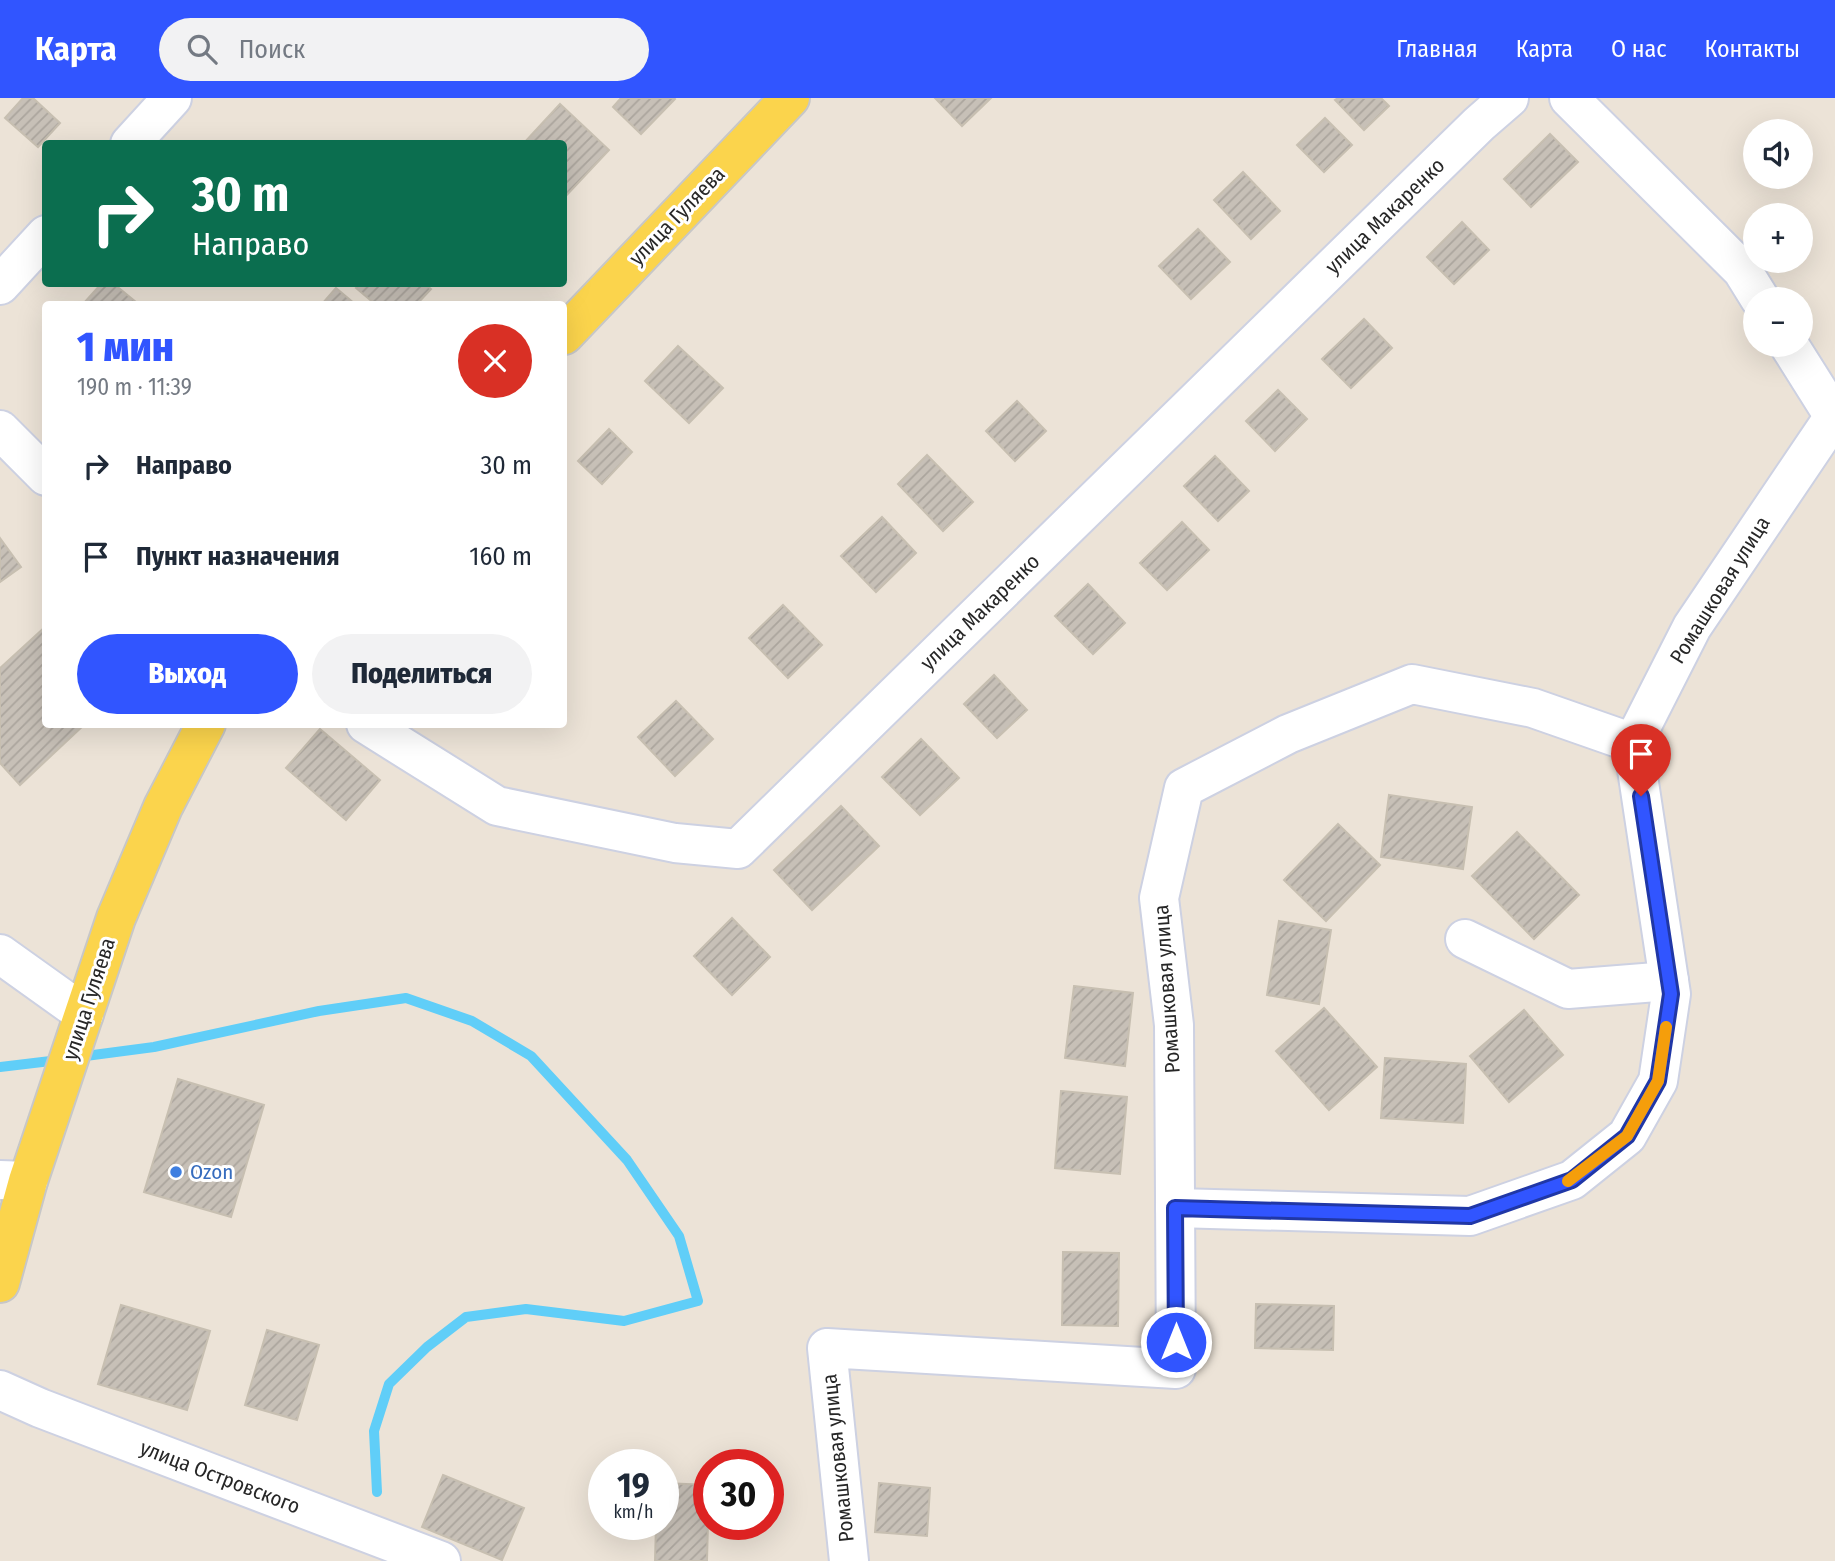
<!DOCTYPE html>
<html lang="ru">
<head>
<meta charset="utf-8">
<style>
	body { margin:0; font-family:"Fira Sans Condensed",sans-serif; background:#f2f2f3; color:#1f2937; height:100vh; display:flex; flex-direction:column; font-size:26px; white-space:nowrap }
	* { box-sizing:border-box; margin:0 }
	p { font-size:23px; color:#747a83 }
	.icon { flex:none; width:38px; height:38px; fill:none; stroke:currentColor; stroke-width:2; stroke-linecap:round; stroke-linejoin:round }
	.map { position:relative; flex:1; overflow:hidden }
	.side { position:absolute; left:42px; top:203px; width:525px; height:427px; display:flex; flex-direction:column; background:#fff; border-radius:7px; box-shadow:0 7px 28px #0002 }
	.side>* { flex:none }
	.top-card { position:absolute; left:42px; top:42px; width:525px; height:147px; border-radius:7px; box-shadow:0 7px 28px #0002; background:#0b6e4f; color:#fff; overflow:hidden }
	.controls { position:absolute; left:1743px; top:21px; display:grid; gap:14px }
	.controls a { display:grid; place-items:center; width:70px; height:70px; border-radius:50%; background:#fff; box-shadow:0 7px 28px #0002; font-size:35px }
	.speed { position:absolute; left:588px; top:1351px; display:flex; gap:14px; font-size:35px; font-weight:700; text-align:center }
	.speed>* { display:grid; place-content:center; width:91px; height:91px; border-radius:50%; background:#fff; box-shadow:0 7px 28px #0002; line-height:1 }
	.speed small { font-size:18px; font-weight:400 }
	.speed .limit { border:10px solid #d22; background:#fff; color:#111 }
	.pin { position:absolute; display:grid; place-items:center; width:60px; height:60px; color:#fff; margin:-72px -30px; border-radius:50% 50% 50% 0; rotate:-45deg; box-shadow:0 0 7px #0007 }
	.pin .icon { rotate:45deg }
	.me { position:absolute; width:77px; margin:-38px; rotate:0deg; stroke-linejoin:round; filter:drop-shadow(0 0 5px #0008) }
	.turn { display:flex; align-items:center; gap:24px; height:147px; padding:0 35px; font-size:32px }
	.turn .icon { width:91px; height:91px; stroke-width:2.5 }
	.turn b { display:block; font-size:49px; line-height:60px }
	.round { display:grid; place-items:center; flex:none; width:74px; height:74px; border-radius:37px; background:#f2f2f3 }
	.head { display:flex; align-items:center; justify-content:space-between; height:119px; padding:0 35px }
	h1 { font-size:42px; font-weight:800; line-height:52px; color:#3155ff }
	.cta { display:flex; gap:14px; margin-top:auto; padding:14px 35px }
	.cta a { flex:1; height:80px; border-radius:42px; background:#3155ff; color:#fff; font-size:28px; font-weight:800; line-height:80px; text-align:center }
	.cta a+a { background:#f2f2f3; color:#1f2937 }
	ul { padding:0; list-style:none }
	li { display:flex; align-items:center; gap:21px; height:91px; padding:0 35px }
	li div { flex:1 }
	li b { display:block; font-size:26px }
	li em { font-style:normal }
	header { display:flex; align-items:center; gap:42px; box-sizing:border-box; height:98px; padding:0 35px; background:#3155ff; color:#fff }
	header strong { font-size:33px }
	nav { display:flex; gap:38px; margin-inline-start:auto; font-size:24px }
	.search { width:490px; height:63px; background:#f2f2f3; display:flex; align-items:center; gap:18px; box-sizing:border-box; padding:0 24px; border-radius:38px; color:#747a83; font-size:26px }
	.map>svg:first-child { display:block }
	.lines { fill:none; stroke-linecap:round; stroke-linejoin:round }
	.stream { stroke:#60cef8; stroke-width:10 }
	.building { fill:url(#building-hatch); stroke:#c7bfb1; stroke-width:2 }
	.minor-casing { stroke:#cdd1e2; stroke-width:42 }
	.major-casing { stroke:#c7c7c7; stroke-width:42 }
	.minor { stroke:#fff; stroke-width:38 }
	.major { stroke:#fbd44c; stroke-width:38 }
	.route-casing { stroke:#2037a6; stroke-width:18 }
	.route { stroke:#3155ff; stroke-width:12 }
	.slow { stroke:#f59e0b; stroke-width:12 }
	.shop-dot { fill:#3f7fe0; stroke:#fff; stroke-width:2.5 }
	.labels { text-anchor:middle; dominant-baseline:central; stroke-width:6; stroke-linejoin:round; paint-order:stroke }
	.street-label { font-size:21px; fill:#272727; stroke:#fff }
	.shop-label { font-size:21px; fill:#366cbe; stroke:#fff; text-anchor:start }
</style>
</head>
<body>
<header>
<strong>Карта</strong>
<div class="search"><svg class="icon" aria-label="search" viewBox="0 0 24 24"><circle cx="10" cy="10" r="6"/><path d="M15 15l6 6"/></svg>Поиск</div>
<nav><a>Главная</a><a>Карта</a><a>О нас</a><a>Контакты</a></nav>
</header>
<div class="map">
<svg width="1835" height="1463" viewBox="0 0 1835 1463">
	<defs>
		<pattern id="building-hatch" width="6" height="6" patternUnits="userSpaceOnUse" patternTransform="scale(1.75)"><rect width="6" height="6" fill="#c7c0b7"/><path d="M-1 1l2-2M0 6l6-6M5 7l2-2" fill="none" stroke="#aba59d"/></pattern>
	</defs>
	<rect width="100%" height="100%" fill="#ece3d7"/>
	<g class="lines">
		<g class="stream">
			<path d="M78 959 154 949 319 913 406 900 472 923 531 958 627 1062 679 1138 698 1203 624 1223 526 1211 466 1219 427 1249 389 1286 374 1333 377 1394"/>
			<path d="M0 969 59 962"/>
		</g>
	</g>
	<g class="building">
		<path d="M23 0H33L60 25 38 49 5 20Z"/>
		<path d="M621 0H674L675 1 641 36 613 9Z"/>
		<path d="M935 0H991L962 28Z"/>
		<path d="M1338 0H1381L1389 8 1364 32 1335 2Z"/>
		<path d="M560 6 609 52 564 100V46H523Z"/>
		<path d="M1325 20 1352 47 1324 74 1297 47Z"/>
		<path d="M1550 36 1578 64 1531 109 1504 81Z"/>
		<path d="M1243 74 1280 113 1251 141 1214 102Z"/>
		<path d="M1462 124 1489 152 1454 186 1427 159Z"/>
		<path d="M1198 131 1230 164 1191 201 1159 168Z"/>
		<path d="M101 186H114L136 204 134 206H83Z"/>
		<path d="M360 186H425L431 191 417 206H375L356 190Z"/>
		<path d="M336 190 355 206H322Z"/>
		<path d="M1364 221 1392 250 1351 290 1322 261Z"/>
		<path d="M678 248 723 290 689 325 645 283Z"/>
		<path d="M1278 292 1307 321 1275 353 1246 323Z"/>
		<path d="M1017 303 1046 333 1015 363 986 333Z"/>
		<path d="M609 331 632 354 602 386 578 363Z"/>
		<path d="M927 357 973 404 943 433 898 386Z"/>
		<path d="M1215 358 1249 393 1218 423 1184 388Z"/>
		<path d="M882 419 916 455 876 494 841 458Z"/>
		<path d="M1182 424 1209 452 1167 492 1140 465Z"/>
		<path d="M0 440 21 469 0 484Z"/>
		<path d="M1088 486 1125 525 1093 556 1055 518Z"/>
		<path d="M783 507 822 547 788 580 749 540Z"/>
		<path d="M46 528V626H85L20 687 0 665V570Z"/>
		<path d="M994 577 1027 612 997 640 964 606Z"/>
		<path d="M676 603 713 641 675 678 638 639Z"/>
		<path d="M320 631 380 682 346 722 286 670Z"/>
		<path d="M921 641 959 680 920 717 882 679Z"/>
		<path d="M1389 697 1472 709 1463 771 1381 759Z"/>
		<path d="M841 708 879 748 812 812 774 772Z"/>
		<path d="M1338 726 1380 767 1326 823 1284 782Z"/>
		<path d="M1517 734 1579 797 1534 841 1472 778Z"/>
		<path d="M732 820 770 859 732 897 694 858Z"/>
		<path d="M1279 823 1331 832 1319 906 1267 897Z"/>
		<path d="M1074 888 1133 895 1125 968 1065 960Z"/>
		<path d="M1324 910 1377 969 1329 1012 1276 953Z"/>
		<path d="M1524 912 1563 957 1509 1004 1470 958Z"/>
		<path d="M1385 960 1466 966 1463 1025 1381 1020Z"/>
		<path d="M178 981 264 1007 231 1119 144 1094Z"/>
		<path d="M1061 993 1127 999 1120 1076 1055 1070Z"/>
		<path d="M1063 1154 1119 1155 1118 1228 1062 1227Z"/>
		<path d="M1256 1206 1334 1208 1333 1252 1255 1250Z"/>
		<path d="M121 1207 210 1233 187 1312 98 1286Z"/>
		<path d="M267 1232 319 1247 297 1322 245 1307Z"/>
		<path d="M443 1377 524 1410 502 1462 422 1429Z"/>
		<path d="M663 1385 709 1387 707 1463H655L656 1426H663Z"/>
		<path d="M879 1385 930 1390 927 1438 875 1434Z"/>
	</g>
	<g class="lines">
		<defs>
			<g id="minor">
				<path d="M1569 0 1742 172 1760 201"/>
				<path d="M130 46 172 0"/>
				<path d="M0 187 46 137"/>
				<path d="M1789 247 1835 320"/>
				<path d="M0 332 46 378"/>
				<path d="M366 626 497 708 675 745 738 751 1479 26 1509 0"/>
				<path d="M1465 841 1568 891 1669 883"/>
				<path d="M0 856 84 916"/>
				<path d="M0 1082 28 1083"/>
				<path d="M1175 1110 1470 1118 1572 1082 1627 1038 1658 983 1671 896 1633 645"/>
				<path d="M0 1292 40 1310 441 1463"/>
				<path d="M849 1463 827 1250 1176 1271 1174 927 1159 800 1184 690 1288 636 1412 586 1533 610 1633 645 1692 529 1835 317"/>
			</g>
			<g id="major">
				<path d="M564 237 790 0"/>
				<path d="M0 1185 28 1083 116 820 163 709 206 626"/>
			</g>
		</defs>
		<use href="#minor" class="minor-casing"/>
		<use href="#major" class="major-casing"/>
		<use href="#minor" class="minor"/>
		<use href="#major" class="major"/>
	</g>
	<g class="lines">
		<defs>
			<path id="route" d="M1176 1244 1175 1110 1470 1118 1572 1082 1627 1038 1658 983 1671 896 1641 698"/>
		</defs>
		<use href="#route" class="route-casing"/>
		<use href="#route" class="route"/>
		<path class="slow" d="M1568 1083 1627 1038 1658 983 1666 929"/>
	</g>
	<circle class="shop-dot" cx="176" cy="1074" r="7"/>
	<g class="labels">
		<g class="street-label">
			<text transform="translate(677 118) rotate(-46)">улица Гуляева</text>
			<text transform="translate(1385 118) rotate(-44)">улица Макаренко</text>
			<text transform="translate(1720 492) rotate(-58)">Ромашковая улица</text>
			<text transform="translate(980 514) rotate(-44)">улица Макаренко</text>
			<text transform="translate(1167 891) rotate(-94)">Ромашковая улица</text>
			<text transform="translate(89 901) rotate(-72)">улица Гуляева</text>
			<text transform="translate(838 1360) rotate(-96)">Ромашковая улица</text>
			<text transform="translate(220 1379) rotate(21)">улица Островского</text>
		</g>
		<g class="shop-label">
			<text x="190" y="1074">Ozon</text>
		</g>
	</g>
</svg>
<div class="controls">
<a><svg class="icon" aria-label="sound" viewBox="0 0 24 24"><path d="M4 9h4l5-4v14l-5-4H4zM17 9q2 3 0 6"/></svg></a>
<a>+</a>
<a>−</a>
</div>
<div class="speed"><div>19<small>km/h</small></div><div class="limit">30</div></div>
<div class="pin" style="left:1641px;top:698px;background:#d93025"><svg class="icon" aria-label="arrive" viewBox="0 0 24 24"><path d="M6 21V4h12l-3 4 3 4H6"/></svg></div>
<svg class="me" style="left:1176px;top:1244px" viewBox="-20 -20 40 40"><circle r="17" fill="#3155ff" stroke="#fff" stroke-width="3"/><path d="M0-11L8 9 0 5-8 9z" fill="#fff"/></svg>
<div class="top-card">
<div class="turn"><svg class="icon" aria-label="right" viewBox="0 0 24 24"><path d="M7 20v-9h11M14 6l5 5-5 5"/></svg><div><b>30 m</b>Направо</div></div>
</div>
<section class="side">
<div class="head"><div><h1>1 мин</h1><p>190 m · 11:39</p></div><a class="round" style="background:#d93025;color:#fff"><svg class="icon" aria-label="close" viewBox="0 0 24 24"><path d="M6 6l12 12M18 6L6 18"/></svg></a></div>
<ul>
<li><svg class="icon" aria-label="right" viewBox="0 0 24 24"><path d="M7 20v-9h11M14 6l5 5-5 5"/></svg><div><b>Направо</b></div><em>30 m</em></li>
<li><svg class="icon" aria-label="arrive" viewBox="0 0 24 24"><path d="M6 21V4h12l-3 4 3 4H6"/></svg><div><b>Пункт назначения</b></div><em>160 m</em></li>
</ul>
<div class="cta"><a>Выход</a><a>Поделиться</a></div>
</section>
</div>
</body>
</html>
